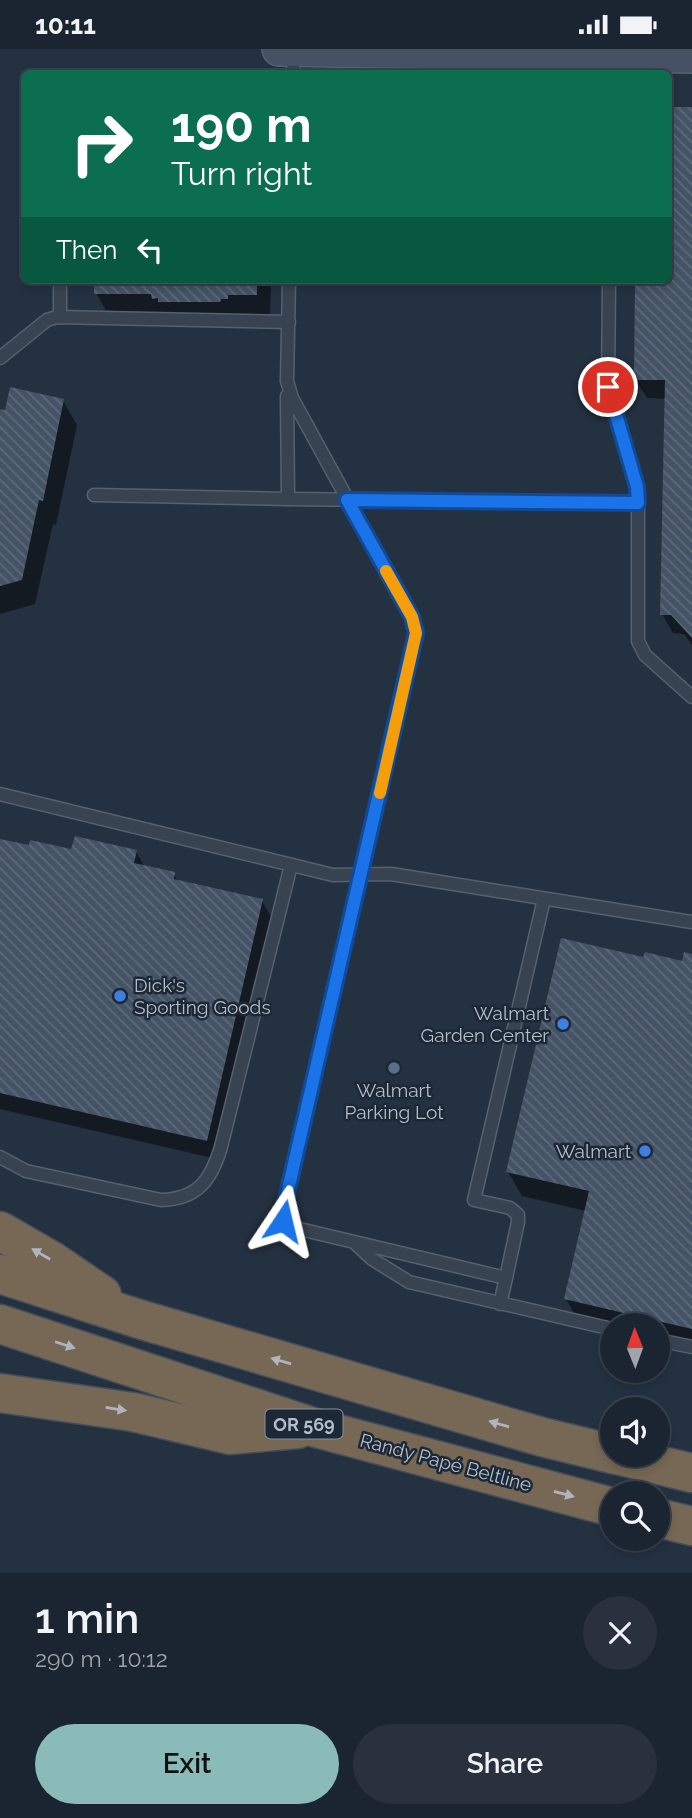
<!DOCTYPE html>
<html lang="en">
<head>
<meta charset="utf-8">
<style>
	body { margin:0; font-family:Raleway,sans-serif; background:#28313d; color:#f1f3f6; height:100vh; display:flex; flex-direction:column; font-size:26px; white-space:nowrap }
	* { box-sizing:border-box; margin:0 }
	p { font-size:23px; color:#a0a5ab }
	.icon { flex:none; width:38px; height:38px; fill:none; stroke:currentColor; stroke-width:2; stroke-linecap:round; stroke-linejoin:round }
	.map { position:relative; height:1524px; overflow:hidden }
	.panel { display:flex; flex-direction:column; background:#1b2531; flex:1 }
	.panel>* { flex:none }
	.banner { position:absolute; left:21px; top:21px; width:651px; height:214px; border-radius:10px; box-shadow:0 4px 10px #0003,0 0 0 2px #39424d; background:#0b6e4f; color:#fff; overflow:hidden }
	.needle { width:46px; rotate:359deg }
	.fabs { position:absolute; left:600px; top:1264px; display:grid; gap:14px }
	.fabs a { display:grid; place-items:center; width:70px; height:70px; border-radius:50%; background:#1b2531; box-shadow:0 4px 10px #0003,0 0 0 2px #39424d; font-size:35px }
	.pin { position:absolute; display:grid; place-items:center; width:60px; height:60px; color:#fff; margin:-30px; border:4px solid #fff; border-radius:50%; box-shadow:0 2px 7px #0007 }
	.me { position:absolute; width:77px; margin:-38px; rotate:10deg; stroke-linejoin:round; filter:drop-shadow(0 0 5px #0008) }
	.turn { display:flex; align-items:center; gap:24px; height:147px; padding:0 35px; font-size:32px }
	.turn .icon { width:91px; height:91px; stroke-width:2.5 }
	.turn b { display:block; font-size:49px; line-height:60px }
	.then { display:flex; align-items:center; height:66px; padding:0 35px; background:#0003; gap:14px; font-size:26px }
	.round { display:grid; place-items:center; flex:none; width:74px; height:74px; border-radius:37px; background:#28313d }
	.summary { display:flex; align-items:center; justify-content:space-between; height:119px; padding:0 35px }
	h1 { font-size:42px; font-weight:600; line-height:52px }
	.action { display:flex; gap:14px; margin-top:auto; padding:14px 35px }
	.action a { flex:1; height:80px; border-radius:42px; background:#8bbbb9; color:#111; font-size:28px; font-weight:600; line-height:80px; text-align:center }
	.action a+a { background:#28313d; color:#f1f3f6 }
	.status { display:flex; justify-content:space-between; align-items:center; height:49px; padding:0 35px; background:#1b2531; direction:ltr }
	.status svg { height:19px; fill:currentColor }
	.map>svg:first-child { display:block }
	.shadow { fill:#0007 }
	.building { fill:url(#building-back-hatch) }
	.lines { fill:none; stroke-linecap:round; stroke-linejoin:round }
	.lane-casing { stroke:#56616e; stroke-width:15 }
	.secondary-casing { stroke:#56616e; stroke-width:36 }
	.highway-casing { stroke:#434e5b; stroke-width:41 }
	.lane { stroke:#384351; stroke-width:12 }
	.secondary { stroke:#465264; stroke-width:33 }
	.highway { stroke:#776855; stroke-width:38 }
	.oneway { fill:#aeb5bf }
	.route-casing { stroke:#114b97; stroke-width:18 }
	.route { stroke:#1a73e8; stroke-width:12 }
	.slow { stroke:#f59e0b; stroke-width:12 }
	.shop-dot { fill:#3f7fe0; stroke:#1d2836; stroke-width:2.5 }
	.service-dot { fill:#5c6f8a; stroke:#1d2836; stroke-width:2.5 }
	.labels { text-anchor:middle; dominant-baseline:central; stroke-width:5; stroke-linejoin:round; paint-order:stroke }
	.shield { fill:#1d2836; stroke:#87919e; stroke-width:2 }
	.shield-label { font-size:18px; font-weight:bold; fill:#b4becb }
	.poi-label { font-size:19px; fill:#b4becb; stroke:#1d2836; text-anchor:end }
	.street-label { font-size:19px; fill:#b4becb; stroke:#1d2836 }
</style>
</head>
<body>
<div class="status"><b>10:11</b><svg viewBox="0 0 49 12"><path d="M0 12V9h3v3zM5 12V6h3v6zM10 12V3h3v9zM15 12V0h3v12zM26 1h20v11H26zM47 4h2v5h-2z"/></svg></div>
<div class="map">
<svg width="692" height="1524" viewBox="0 0 692 1524">
	<defs>
		<pattern id="building-back-hatch" width="6" height="6" patternUnits="userSpaceOnUse" patternTransform="scale(1.75)"><rect width="6" height="6" fill="#445365"/><path d="M-1 5l2 2M0 0l6 6M5-1l2 2" fill="none" stroke="#5d6a7a"/></pattern>
	</defs>
	<rect width="100%" height="100%" fill="#243141"/>
	<g class="shadow">
		<path d="M692 60V596L684 585 673 584 662 565 666 350 647 349 635 330 637 231H668Z"/>
		<path d="M96 231H271L270 270 234 277H174L172 274 110 269 96 244Z"/>
		<path d="M63 352 77 376 56 476 53 475 35 555 0 565V362L7 363Z"/>
		<path d="M0 792 30 799 73 802 136 803 145 818 174 825 178 832 262 852 273 871 217 1110 0 1060Z"/>
		<path d="M692 907V1300L658 1292V1276L580 1274 566 1250 586 1162 522 1147 508 1123 644 910 683 914Z"/>
	</g>
	<g class="building">
		<path d="M668 58H692V589L671 566H660L665 331H634L635 231H668Z"/>
		<path d="M94 231H257V246H228V250H221L220 253H158V249L152 250 151 245H94Z"/>
		<path d="M10 338 64 350 43 452 39 451 22 531 0 537V360L5 361Z"/>
		<path d="M75 787 137 801 134 814 175 823 174 830 263 850 207 1092 0 1044V790L29 796 30 791 71 800Z"/>
		<path d="M561 889 643 908 645 903 682 912 684 903 692 905V1280L564 1250 589 1142 506 1123Z"/>
	</g>
	<g class="lines">
		<defs>
			<g id="lane">
				<path d="M293 24 294 0"/>
				<path d="M289 231 287 332 292 349 412 568 416 585 282 1167 287 1177 506 1229 518 1173V1166L510 1159 474 1151 544 850"/>
				<path d="M609 231 608 338 638 444V592L645 606 692 648"/>
				<path d="M60 268V231"/>
				<path d="M0 309 47 271 57 268 289 273"/>
				<path d="M94 446 288 450 287 347"/>
				<path d="M288 450 638 454"/>
				<path d="M0 745 333 826 391 825 692 873"/>
				<path d="M0 1108 26 1122 161 1151C198 1150 211 1131 221 1098L291 816"/>
				<path d="M355 1194 372 1210 409 1233 612 1280"/>
				<path d="M500 1255 506 1229"/>
				<path d="M658 1291 692 1298"/>
			</g>
			<path id="secondary" d="M279 0 692 7"/>
			<g id="highway">
				<path d="M0 1182 52 1212 102 1246"/>
				<path d="M0 1225 139 1270 542 1388 612 1405"/>
				<path d="M0 1275 316 1379 612 1458"/>
				<path d="M0 1344 133 1363 230 1386 298 1380"/>
				<path d="M613 1405 692 1424"/>
				<path d="M658 1469 692 1477"/>
			</g>
		</defs>
		<use href="#lane" class="lane-casing"/>
		<use href="#secondary" class="secondary-casing"/>
		<use href="#highway" class="highway-casing"/>
		<use href="#lane" class="lane"/>
		<use href="#secondary" class="secondary"/>
		<use href="#highway" class="highway"/>
	</g>
	<defs><path id="oneway-solid" d="M-6-.8H1V-3.2L6.5 0L1 3.2V.8H-6Z" transform="scale(1.75)"/></defs>
	<g class="oneway">
		<use href="#oneway-solid" transform="translate(41 1205) rotate(-150)"/>
		<use href="#oneway-solid" transform="translate(65 1296) rotate(18)"/>
		<use href="#oneway-solid" transform="translate(281 1312) rotate(-164)"/>
		<use href="#oneway-solid" transform="translate(116 1360) rotate(9)"/>
		<use href="#oneway-solid" transform="translate(499 1375) rotate(-164)"/>
		<use href="#oneway-solid" transform="translate(564 1445) rotate(15)"/>
	</g>
	<g class="lines">
		<defs>
			<path id="route" d="M283 1172 282 1167 416 584 412 568 347 451 638 454 637 438 608 338"/>
		</defs>
		<use href="#route" class="route-casing"/>
		<use href="#route" class="route"/>
		<path class="slow" d="M380 744 416 584 412 568 386 522"/>
	</g>
	<g class="shop-dot">
		<circle cx="120" cy="947" r="7"/>
		<circle cx="563" cy="975" r="7"/>
		<circle cx="645" cy="1102" r="7"/>
	</g>
	<circle class="service-dot" cx="394" cy="1019" r="7"/>
	<g class="labels">
		<rect class="shield" x="265.5" y="1360.5" width="77" height="29" rx="5"/>
		<g class="shield-label">
			<text x="304" y="1375">OR 569</text>
		</g>
		<g class="poi-label">
			<text x="134" y="936" text-anchor="start">Dick's<tspan x="134" dy="22">Sporting Goods</tspan></text>
			<text x="549" y="964">Walmart<tspan x="549" dy="22">Garden Center</tspan></text>
			<text x="394" y="1041" text-anchor="middle">Walmart<tspan x="394" dy="22">Parking Lot</tspan></text>
			<text x="631" y="1102">Walmart</text>
		</g>
		<g class="street-label">
			<text transform="translate(446 1413) rotate(15)">Randy Papé Beltline</text>
		</g>
	</g>
</svg>
<div class="fabs">
<a><svg class="needle" viewBox="-14 -14 28 28"><path d="M0-13l5 13h-10z" fill="#e53935"/><path d="M0 13l5-13h-10z" fill="#a0a5ab"/></svg></a>
<a><svg class="icon" aria-label="sound" viewBox="0 0 24 24"><path d="M4 9h4l5-4v14l-5-4H4zM17 9q2 3 0 6"/></svg></a>
<a><svg class="icon" aria-label="search" viewBox="0 0 24 24"><circle cx="10" cy="10" r="6"/><path d="M15 15l6 6"/></svg></a>
</div>
<div class="pin" style="left:608px;top:338px;background:#d93025"><svg class="icon" aria-label="arrive" viewBox="0 0 24 24"><path d="M6 21V4h12l-3 4 3 4H6"/></svg></div>
<svg class="me" style="left:283px;top:1172px" viewBox="-20 -20 40 40"><path d="M0-17L14 15 0 8-14 15z" fill="#1a73e8" stroke="#fff" stroke-width="4"/></svg>
<div class="banner">
<div class="turn"><svg class="icon" aria-label="right" viewBox="0 0 24 24"><path d="M7 20v-9h11M14 6l5 5-5 5"/></svg><div><b>190 m</b>Turn right</div></div>
<div class="then">Then<svg class="icon" aria-label="left" viewBox="0 0 24 24"><path d="M17 20v-9H6M10 6l-5 5 5 5"/></svg></div>
</div>
</div>
<section class="panel">
<div class="summary"><div><h1>1 min</h1><p>290 m · 10:12</p></div><a class="round"><svg class="icon" aria-label="close" viewBox="0 0 24 24"><path d="M6 6l12 12M18 6L6 18"/></svg></a></div>
<div class="action"><a>Exit</a><a>Share</a></div>
</section>
</body>
</html>
